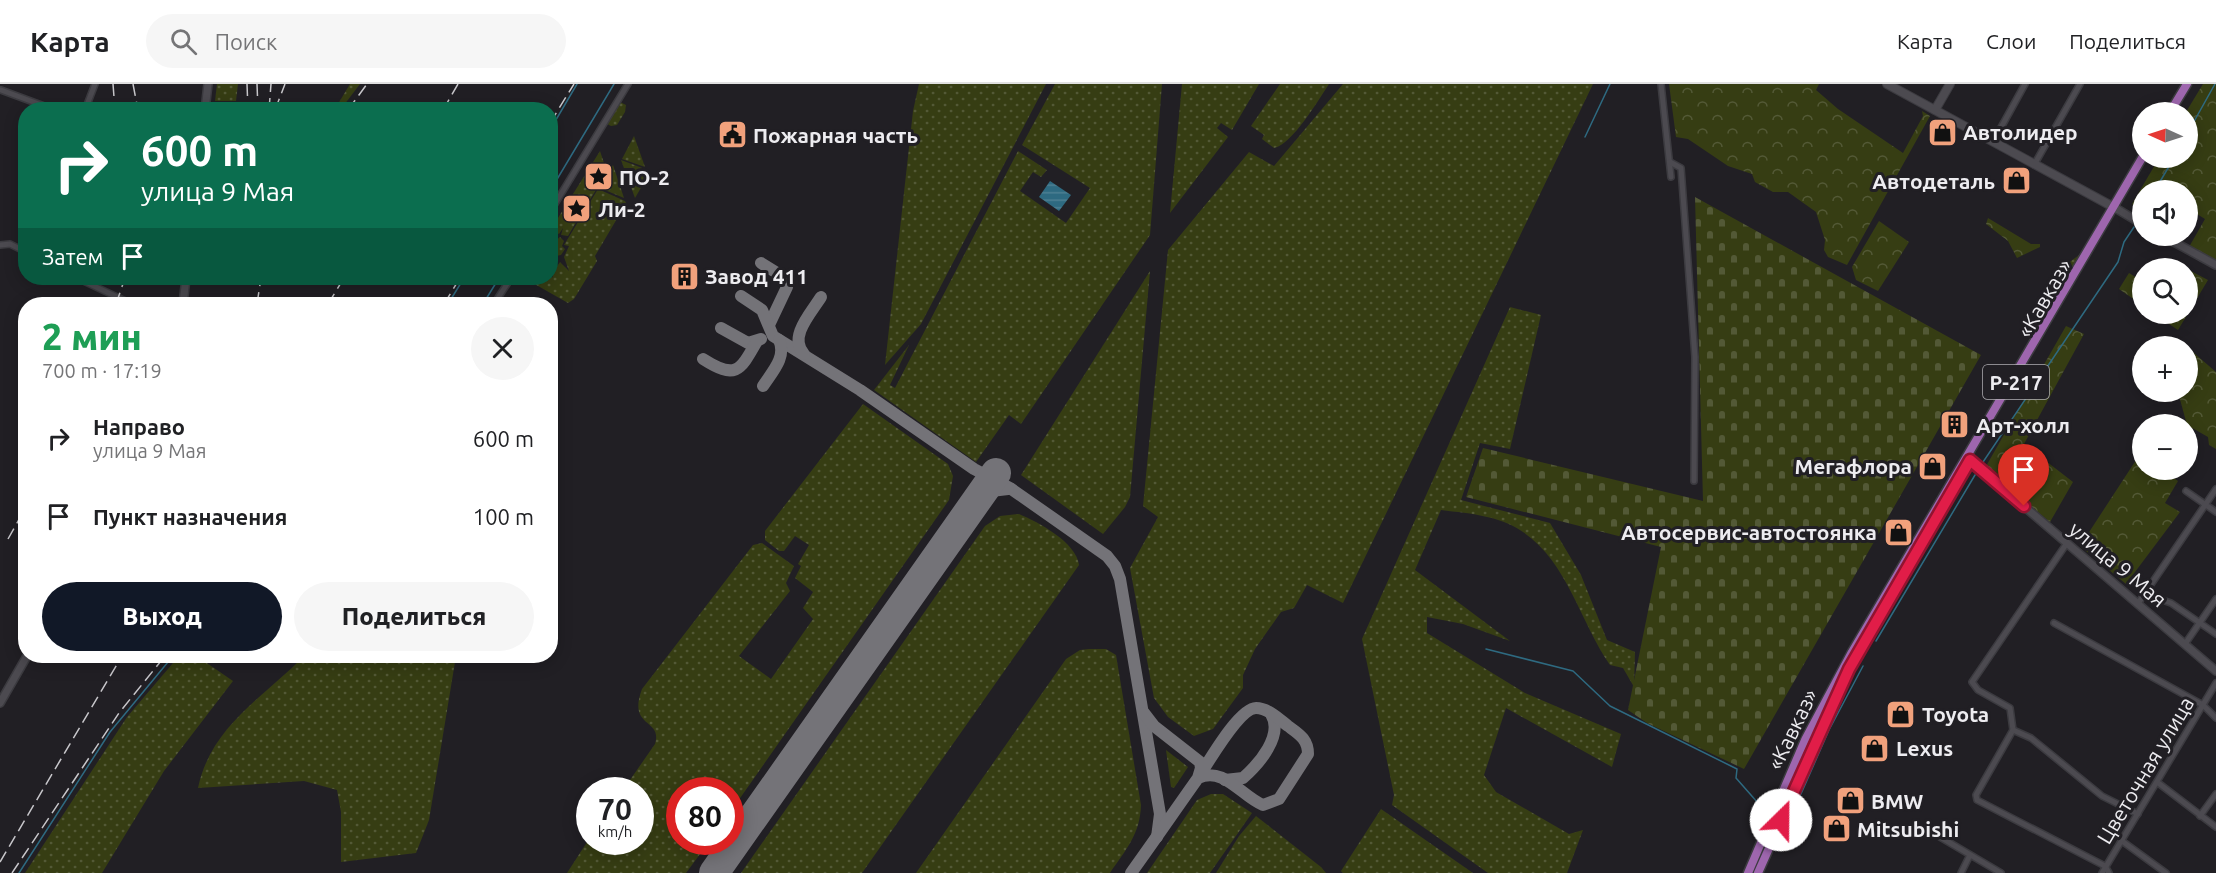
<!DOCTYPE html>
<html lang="ru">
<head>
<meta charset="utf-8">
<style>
	body { margin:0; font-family:Ubuntu,sans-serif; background:#f6f6f6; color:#202124; height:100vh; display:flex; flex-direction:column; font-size:22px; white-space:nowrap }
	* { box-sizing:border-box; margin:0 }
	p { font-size:20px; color:#757577 }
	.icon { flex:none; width:33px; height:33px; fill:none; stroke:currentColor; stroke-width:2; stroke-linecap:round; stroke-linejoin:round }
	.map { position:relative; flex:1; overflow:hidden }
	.drawer { position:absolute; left:18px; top:213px; width:540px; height:366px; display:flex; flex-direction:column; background:#fff; border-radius:24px; box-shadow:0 3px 15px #0003 }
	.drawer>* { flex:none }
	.hud { position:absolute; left:18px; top:18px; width:540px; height:183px; border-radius:24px; box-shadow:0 3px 15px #0003; background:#0b6e4f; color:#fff; overflow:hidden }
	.needle { width:39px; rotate:273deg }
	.controls { position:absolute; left:2132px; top:18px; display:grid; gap:12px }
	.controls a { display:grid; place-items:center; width:66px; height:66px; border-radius:50%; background:#fff; box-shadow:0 3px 15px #0003; font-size:30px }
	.speed { position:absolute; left:576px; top:693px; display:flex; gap:12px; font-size:30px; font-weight:700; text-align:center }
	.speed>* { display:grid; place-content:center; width:78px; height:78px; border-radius:50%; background:#fff; box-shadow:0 3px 15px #0003; line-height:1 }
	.speed small { font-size:15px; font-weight:400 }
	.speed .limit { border:9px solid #d22; background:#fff; color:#111 }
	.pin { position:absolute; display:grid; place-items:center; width:51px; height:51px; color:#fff; margin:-62px -26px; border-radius:50% 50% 50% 0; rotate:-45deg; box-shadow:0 0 6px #0007 }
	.pin .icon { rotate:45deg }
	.me { position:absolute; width:66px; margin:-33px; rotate:23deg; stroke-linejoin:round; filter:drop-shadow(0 0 4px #0008) }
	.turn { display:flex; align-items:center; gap:21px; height:126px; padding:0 24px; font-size:27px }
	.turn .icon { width:78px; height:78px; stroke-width:2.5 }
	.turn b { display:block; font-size:42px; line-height:51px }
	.then { display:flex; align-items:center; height:57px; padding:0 24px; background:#0003; gap:12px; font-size:22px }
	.round { display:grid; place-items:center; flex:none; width:63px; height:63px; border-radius:32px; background:#f6f6f6 }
	.head { display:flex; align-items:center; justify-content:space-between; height:102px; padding:0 24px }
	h1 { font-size:36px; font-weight:800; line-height:45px; color:#1e9e55 }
	.primary-button { display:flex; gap:12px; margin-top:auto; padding:12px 24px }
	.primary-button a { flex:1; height:69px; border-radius:36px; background:#111827; color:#fff; font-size:24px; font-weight:800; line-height:69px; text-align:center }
	.primary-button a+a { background:#f6f6f6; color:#202124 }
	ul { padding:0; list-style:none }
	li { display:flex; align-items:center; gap:18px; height:78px; padding:0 24px }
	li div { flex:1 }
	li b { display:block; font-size:22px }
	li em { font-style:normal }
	header { display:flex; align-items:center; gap:36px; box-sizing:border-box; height:84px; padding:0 30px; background:#fff; border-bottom:2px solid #e0e0e0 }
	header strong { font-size:28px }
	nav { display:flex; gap:33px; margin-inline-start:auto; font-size:21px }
	.search { width:420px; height:54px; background:#f6f6f6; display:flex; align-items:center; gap:15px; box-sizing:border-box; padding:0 21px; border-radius:33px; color:#757577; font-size:22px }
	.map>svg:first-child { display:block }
	.grass { fill:url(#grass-dots) }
	.forest { fill:url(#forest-crowns) }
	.cemetery { fill:url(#cemetery-stones) }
	.water { fill:url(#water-rules) }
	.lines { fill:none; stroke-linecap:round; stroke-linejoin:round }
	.stream { stroke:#2e6a81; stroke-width:1.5 }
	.taxiway { stroke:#747378; stroke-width:12 }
	.runway { stroke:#747378; stroke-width:30 }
	.minor-casing { stroke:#3c3b40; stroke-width:8 }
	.tertiary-casing { stroke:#3c3b40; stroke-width:10 }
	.secondary-casing { stroke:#3c3b40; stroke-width:10 }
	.trunk-casing { stroke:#3c3b40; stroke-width:11 }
	.minor { stroke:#4c4a50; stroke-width:5 }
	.tertiary { stroke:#4c4a50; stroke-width:7 }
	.secondary { stroke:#4c4a50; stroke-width:8 }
	.trunk { stroke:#9e66ae; stroke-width:8 }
	.rail { stroke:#c8c7cb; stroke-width:1.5; stroke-dasharray:12 6; stroke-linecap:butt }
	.route-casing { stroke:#92132f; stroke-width:15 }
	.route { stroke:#e11d48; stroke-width:10 }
	.labels { text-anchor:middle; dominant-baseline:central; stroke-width:6; stroke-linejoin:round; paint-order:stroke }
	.shield { fill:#211f24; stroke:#b0aeb3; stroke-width:1.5 }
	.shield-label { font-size:20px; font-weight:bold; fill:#edecf0 }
	.poi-label { font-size:21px; font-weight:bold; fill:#edecf0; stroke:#211f24; text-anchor:start }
	.street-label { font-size:21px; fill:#edecf0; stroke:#211f24 }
</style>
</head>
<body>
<header>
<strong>Карта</strong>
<div class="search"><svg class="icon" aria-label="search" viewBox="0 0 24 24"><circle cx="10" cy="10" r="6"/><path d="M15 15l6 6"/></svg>Поиск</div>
<nav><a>Карта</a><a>Слои</a><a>Поделиться</a></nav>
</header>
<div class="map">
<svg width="2216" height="789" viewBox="0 0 2216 789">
	<defs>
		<pattern id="grass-dots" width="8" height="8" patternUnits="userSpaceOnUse" patternTransform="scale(1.5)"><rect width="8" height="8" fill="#363d13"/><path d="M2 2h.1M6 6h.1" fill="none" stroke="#535936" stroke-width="1.8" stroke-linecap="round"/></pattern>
		<pattern id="forest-crowns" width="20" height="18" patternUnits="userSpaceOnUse" patternTransform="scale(1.5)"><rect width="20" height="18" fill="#363d13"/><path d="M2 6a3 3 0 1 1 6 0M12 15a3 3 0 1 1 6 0" fill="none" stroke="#535936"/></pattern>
		<pattern id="cemetery-stones" width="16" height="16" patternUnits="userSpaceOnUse" patternTransform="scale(1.5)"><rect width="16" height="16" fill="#363d13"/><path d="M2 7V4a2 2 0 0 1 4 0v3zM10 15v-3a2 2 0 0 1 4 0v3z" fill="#535936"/></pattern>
		<pattern id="water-rules" width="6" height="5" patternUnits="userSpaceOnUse" patternTransform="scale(1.5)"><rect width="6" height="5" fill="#2e6a81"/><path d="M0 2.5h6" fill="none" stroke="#4d7f93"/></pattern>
	</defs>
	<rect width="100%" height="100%" fill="#211f24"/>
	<g class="grass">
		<path d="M217 0H238L236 17H215Z"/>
		<path d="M350 0H360L341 25H335Z"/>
		<path d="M919 0H1046L921 240 885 281 913 27Z"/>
		<path d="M1055 0H1162L1150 151 1021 340 1009 331 976 378 874 306 909 261 890 301 895 304 1018 67 1047 86 1041 93 1033 88 1020 107 1066 139 1090 104 1022 61Z"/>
		<path d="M1182 0H1259L1232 46 1221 39 1217 44 1228 53 1170 129Z"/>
		<path d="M1280 0H1329C1319 15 1292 61 1274 64L1262 55 1264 51 1251 42Z"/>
		<path d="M1343 0H1593L1343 519 1307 501 1294 524 1281 528 1255 565 1243 591V604L1213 645 1194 652 1168 633 1154 614 1130 484 1158 433 1143 422 1168 166 1249 68 1274 82Z"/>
		<path d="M620 18 626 21 625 28 617 41 611 42 607 40Z"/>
		<path d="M634 52 645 83 622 75Z"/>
		<path d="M600 67 607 88 583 127 581 124 584 116 578 122 574 118 571 121 577 124 573 132 579 126 582 128 568 152 561 151 563 144 559 150 555 148 558 152 554 158 560 153 564 157 562 162 565 165 561 171 551 173V145Z"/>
		<path d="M621 76 645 85 646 95 635 114Z"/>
		<path d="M613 81 624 114 600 104Z"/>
		<path d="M598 105 625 117 629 125 624 132 618 133 595 172 597 177 574 215 568 219 524 194H550L551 190 553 194V188L560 178 569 187 564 173 569 162 564 161Z"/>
		<path d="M2082 169 2050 224C2052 191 2055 188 2082 169Z"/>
		<path d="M1150 187 1130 413 1125 423 1103 450 1021 391Z"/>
		<path d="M1510 223 1541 231 1510 365 1480 359 1461 416 1550 439 1581 491 1607 556 1635 568 1634 603 1623 584 1610 581C1573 527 1562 449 1487 433 1472 429 1456 428 1441 426L1415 486 1510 557 1463 540 1427 533V549L1525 609 1621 650 1612 683 1506 624 1484 691 1496 708 1569 750 1583 746 1567 789H1488L1392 721 1394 711 1362 555Z"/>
		<path d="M863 320 948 380 953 392 949 416 731 727 730 706H680V758H709L686 789H567L589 755 640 758V706H623L655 660C663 634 627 645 642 605L753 461 762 459 794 482 786 499 790 507 739 572 771 595 813 535 803 524 813 508 795 494 801 482 798 480 809 461 795 452 784 467H779L765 456V447Z"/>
		<path d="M1019 430C1038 438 1076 458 1079 481L862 789H741L985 442 1000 432Z"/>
		<path d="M1089 565H1106L1116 571 1141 721C1140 751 1126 765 1110 789H916L1066 575 1080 566Z"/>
		<path d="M179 572 201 575 233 597 164 687 102 789H25L127 633Z"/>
		<path d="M304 572H456L429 736 416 769 341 778V728L337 706 304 697 198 704C211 642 263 614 304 572Z"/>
		<path d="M1166 666 1188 683 1174 704 1171 703Z"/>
		<path d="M1211 710H1223L1252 729 1210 789H1147L1197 716Z"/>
		<path d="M1381 725 1473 789H1343L1341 787Z"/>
		<path d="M1256 732 1321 783 1326 789H1216L1239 752Z"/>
	</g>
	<g class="forest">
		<path d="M1669 0H1819L1816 6 1838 25 1903 69 1923 32 1922 27 1930 32 1847 181 1828 173 1824 166 1825 156 1816 128 1788 108H1773L1755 98 1752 90 1728 82 1688 55 1676 53Z"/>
		<path d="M2203 0H2216V176L2189 163 2205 135 2187 124V106H2142V131L2132 120 2159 74H2187L2186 28Z"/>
		<path d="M1988 134 2031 160H2040V163L2017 174 2008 157 1986 140Z"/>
		<path d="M1879 137 1909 158 1878 207 1856 196 1852 183Z"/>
		<path d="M2187 185 2208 196 2178 246 2154 230H2187Z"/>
		<path d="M2129 189 2142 197V221L2119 205Z"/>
		<path d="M2066 242 2084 250 2024 360 2073 398 2050 438 1985 384Z"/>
		<path d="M2187 263 2216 288V365L2209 361 2208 353 2187 341 2178 308H2187Z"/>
		<path d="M2140 370 2142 386H2163L2178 397 2165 419 2180 428 2126 500 2080 462Z"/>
	</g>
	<path class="cemetery" d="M1695 113 1981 271 1744 685 1647 639 1628 626 1661 463 1466 413 1483 364 1703 417Z"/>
	<path class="water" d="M1050 97 1071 111 1059 127 1039 113Z"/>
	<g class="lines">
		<g class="stream">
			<path d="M550 46 577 0"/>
			<path d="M2187 50 2215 0"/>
			<path d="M1585 53 1610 0"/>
			<path d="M2155 106 2174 74"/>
			<path d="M550 107 614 0"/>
			<path d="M2141 131 2142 129"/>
			<path d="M448 220 464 194"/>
			<path d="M483 220 499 194"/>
			<path d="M1981 381 2118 178 2124 158 2134 143"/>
			<path d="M1876 557 1975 391"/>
			<path d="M1486 565 1573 587 1610 622 1737 685 1736 694 1758 719"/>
			<path d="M1790 735 1829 646 1863 582"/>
			<path d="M19 789 110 648 173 572"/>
		</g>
		<g class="taxiway">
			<path d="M761 179 782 192 787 203 769 241"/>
			<path d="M741 212 762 226 773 252 860 306 974 385 1010 404 1107 472 1115 482 1120 495 1160 730 1157 753"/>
			<path d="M721 244 748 259 761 255"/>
			<path d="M804 270C788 253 811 229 821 213"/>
			<path d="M703 275C736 296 740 287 757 257"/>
			<path d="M763 302C772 288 787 273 779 256"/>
			<path d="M978 415 991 407 1008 405"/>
			<path d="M1225 696 1243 694C1259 680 1284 651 1271 630"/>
			<path d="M1131 789C1154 757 1176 725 1198 694 1208 679 1239 624 1256 624 1268 624 1279 635 1288 642 1299 650 1308 655 1308 670L1279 715 1263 721C1241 712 1224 682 1198 694L1201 684 1200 678 1154 642 1144 629"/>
		</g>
		<path class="runway" d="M714 789 996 389"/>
		<defs>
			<g id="minor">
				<path d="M1661 0 1671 93"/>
				<path d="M1 6 55 26"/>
				<path d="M85 26 95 0"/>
				<path d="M1993 58 2025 0"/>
				<path d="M1670 78 1681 84 1695 273 1694 397"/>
				<path d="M2034 81 2080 0"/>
				<path d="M550 128 628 0"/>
				<path d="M0 161 10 160 26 168"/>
				<path d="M77 194 132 220"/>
				<path d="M494 220 511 194"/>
				<path d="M2186 407 2216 428"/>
				<path d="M2067 459 1972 598 1978 606 2010 624 2013 646 1976 711 1977 716 2105 782 2109 789"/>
				<path d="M2145 510 2171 519 2216 550"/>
				<path d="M2139 518 2216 405"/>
				<path d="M2054 539 2203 621 2216 634"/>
				<path d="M2185 560 2216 515"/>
				<path d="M2013 646 2031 654 2102 712 2138 730"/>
				<path d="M2157 698 2216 743"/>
				<path d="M2200 732 2216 710"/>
				<path d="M1935 750 2001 789"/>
				<path d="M2122 757 2166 789"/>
				<path d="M1961 789 1970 771"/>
				<path d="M2102 789 2216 599"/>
			</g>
			<g id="tertiary">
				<path d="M205 26 208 0"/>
				<path d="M2117 125 2142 140"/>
				<path d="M2163 152 2216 181"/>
				<path d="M183 220 186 194"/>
				<path d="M1970 376 2216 587"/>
				<path d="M0 619 27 572"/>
			</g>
			<g id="secondary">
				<path d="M1887 0 2117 125"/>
				<path d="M1935 26 1950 0"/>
			</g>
			<g id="trunk">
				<path d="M2170 28 2187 0"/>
				<path d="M1748 789 1805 656 1852 568 2142 74"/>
				<path d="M1758 789 1849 585 1944 420"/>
			</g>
		</defs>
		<use href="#minor" class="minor-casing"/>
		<use href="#tertiary" class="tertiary-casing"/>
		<use href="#secondary" class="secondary-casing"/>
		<use href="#trunk" class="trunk-casing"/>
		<use href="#minor" class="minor"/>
		<use href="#tertiary" class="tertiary"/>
		<use href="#secondary" class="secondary"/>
		<use href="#trunk" class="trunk"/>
		<g class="rail">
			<path d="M113 0 115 26"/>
			<path d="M133 0 138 26"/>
			<path d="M247 0 248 26"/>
			<path d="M257 0 258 26"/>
			<path d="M269 26 271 0"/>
			<path d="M275 26 285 0"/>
			<path d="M348 26 367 0"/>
			<path d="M443 26 458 0"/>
			<path d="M550 39 574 0"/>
			<path d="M116 220 125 194"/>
			<path d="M257 220 261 194"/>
			<path d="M328 220 344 194"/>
			<path d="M444 220 460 194"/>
			<path d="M8 455 26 423"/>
			<path d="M0 778 122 572"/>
			<path d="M12 789 119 629 165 572"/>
		</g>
	</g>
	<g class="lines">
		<defs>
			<path id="route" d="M1781 736 1849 585 1970 376 2024 422"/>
		</defs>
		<use href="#route" class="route-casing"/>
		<use href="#route" class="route"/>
	</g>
	<defs>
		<symbol id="shop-square" viewBox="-11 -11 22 22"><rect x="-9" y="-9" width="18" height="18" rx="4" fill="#f1a17c" stroke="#211f24"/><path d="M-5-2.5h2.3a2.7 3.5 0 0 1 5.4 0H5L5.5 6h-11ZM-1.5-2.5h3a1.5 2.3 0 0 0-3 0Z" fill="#111"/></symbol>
		<symbol id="civic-square" viewBox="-11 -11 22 22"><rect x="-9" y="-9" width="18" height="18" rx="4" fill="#f1a17c" stroke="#211f24"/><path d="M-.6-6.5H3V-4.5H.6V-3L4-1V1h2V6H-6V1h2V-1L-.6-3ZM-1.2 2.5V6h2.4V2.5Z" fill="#111"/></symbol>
		<symbol id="sight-square" viewBox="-11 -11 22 22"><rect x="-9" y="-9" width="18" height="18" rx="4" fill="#f1a17c" stroke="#211f24"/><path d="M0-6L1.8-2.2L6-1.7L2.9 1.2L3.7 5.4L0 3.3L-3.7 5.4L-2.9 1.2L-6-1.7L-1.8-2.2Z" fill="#111"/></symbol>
		<symbol id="building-square" viewBox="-11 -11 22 22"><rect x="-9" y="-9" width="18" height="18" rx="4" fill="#f1a17c" stroke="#211f24"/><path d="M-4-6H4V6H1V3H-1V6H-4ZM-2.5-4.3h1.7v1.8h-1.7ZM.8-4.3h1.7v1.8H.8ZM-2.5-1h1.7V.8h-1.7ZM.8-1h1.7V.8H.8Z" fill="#111"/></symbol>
	</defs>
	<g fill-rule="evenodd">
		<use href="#shop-square" x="1926" y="32" width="33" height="33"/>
		<use href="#civic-square" x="716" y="34" width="33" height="33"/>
		<use href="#sight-square" x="582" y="76" width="33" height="33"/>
		<use href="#shop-square" x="2000" y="80" width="33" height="33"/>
		<use href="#sight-square" x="560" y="108" width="33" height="33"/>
		<use href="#building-square" x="668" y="176" width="33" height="33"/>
		<use href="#building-square" x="1938" y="324" width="33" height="33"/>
		<use href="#shop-square" x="1916" y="366" width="33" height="33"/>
		<use href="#shop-square" x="1882" y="432" width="33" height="33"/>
		<use href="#shop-square" x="1884" y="614" width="33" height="33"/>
		<use href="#shop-square" x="1858" y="648" width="33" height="33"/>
		<use href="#shop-square" x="1834" y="700" width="33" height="33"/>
		<use href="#shop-square" x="1820" y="728" width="33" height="33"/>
	</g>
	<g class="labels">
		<rect class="shield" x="1983" y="281" width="66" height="34" rx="4.5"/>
		<g class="shield-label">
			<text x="2016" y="298">Р-217</text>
		</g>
		<g class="poi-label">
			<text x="1963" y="48">Автолидер</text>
			<text x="753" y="51">Пожарная часть</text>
			<text x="619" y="93">ПО-2</text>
			<text x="1995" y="97" text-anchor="end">Автодеталь</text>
			<text x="598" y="125">Ли-2</text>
			<text x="705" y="192">Завод 411</text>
			<text x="1976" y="341">Арт-холл</text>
			<text x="1912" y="382" text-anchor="end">Мегафлора</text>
			<text x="1877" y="448" text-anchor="end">Автосервис-автостоянка</text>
			<text x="1922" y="630">Toyota</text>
			<text x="1896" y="664">Lexus</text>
			<text x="1871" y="717">BMW</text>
			<text x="1857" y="745">Mitsubishi</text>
		</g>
		<g class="street-label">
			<text transform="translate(2044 214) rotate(-60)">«Кавказ»</text>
			<text transform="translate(2118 480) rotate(40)">улица 9 Мая</text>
			<text transform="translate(1792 645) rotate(-64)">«Кавказ»</text>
			<text transform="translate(2145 686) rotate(-59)">Цветочная улица</text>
		</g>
	</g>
</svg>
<div class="controls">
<a><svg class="needle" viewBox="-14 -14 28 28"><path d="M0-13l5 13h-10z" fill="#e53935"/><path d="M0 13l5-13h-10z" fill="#757577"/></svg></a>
<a><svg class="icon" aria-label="sound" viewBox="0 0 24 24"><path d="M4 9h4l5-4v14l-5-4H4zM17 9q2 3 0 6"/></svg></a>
<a><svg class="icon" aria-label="search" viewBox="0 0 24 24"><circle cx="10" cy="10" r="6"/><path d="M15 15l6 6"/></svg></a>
<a>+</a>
<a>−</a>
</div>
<div class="speed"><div>70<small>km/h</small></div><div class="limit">80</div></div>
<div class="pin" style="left:2024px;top:422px;background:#d93025"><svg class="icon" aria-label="arrive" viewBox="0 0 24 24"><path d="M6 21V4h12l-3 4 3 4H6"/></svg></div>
<svg class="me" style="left:1781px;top:736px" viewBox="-20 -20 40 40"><circle r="19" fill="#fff"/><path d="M0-13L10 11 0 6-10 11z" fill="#e11d48"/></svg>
<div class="hud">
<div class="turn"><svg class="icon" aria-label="right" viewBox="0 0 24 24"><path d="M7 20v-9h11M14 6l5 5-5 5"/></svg><div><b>600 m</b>улица 9 Мая</div></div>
<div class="then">Затем<svg class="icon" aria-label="arrive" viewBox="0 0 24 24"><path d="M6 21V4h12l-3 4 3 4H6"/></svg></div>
</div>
<section class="drawer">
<div class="head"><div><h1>2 мин</h1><p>700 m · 17:19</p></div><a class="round"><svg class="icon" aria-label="close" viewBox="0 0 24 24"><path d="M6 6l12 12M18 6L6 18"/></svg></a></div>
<ul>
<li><svg class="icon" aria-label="right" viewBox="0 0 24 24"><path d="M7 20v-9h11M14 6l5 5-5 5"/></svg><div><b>Направо</b><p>улица 9 Мая</p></div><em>600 m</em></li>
<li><svg class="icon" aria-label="arrive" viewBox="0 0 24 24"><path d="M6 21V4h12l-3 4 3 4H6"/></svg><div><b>Пункт назначения</b></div><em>100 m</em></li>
</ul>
<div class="primary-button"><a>Выход</a><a>Поделиться</a></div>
</section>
</div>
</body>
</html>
